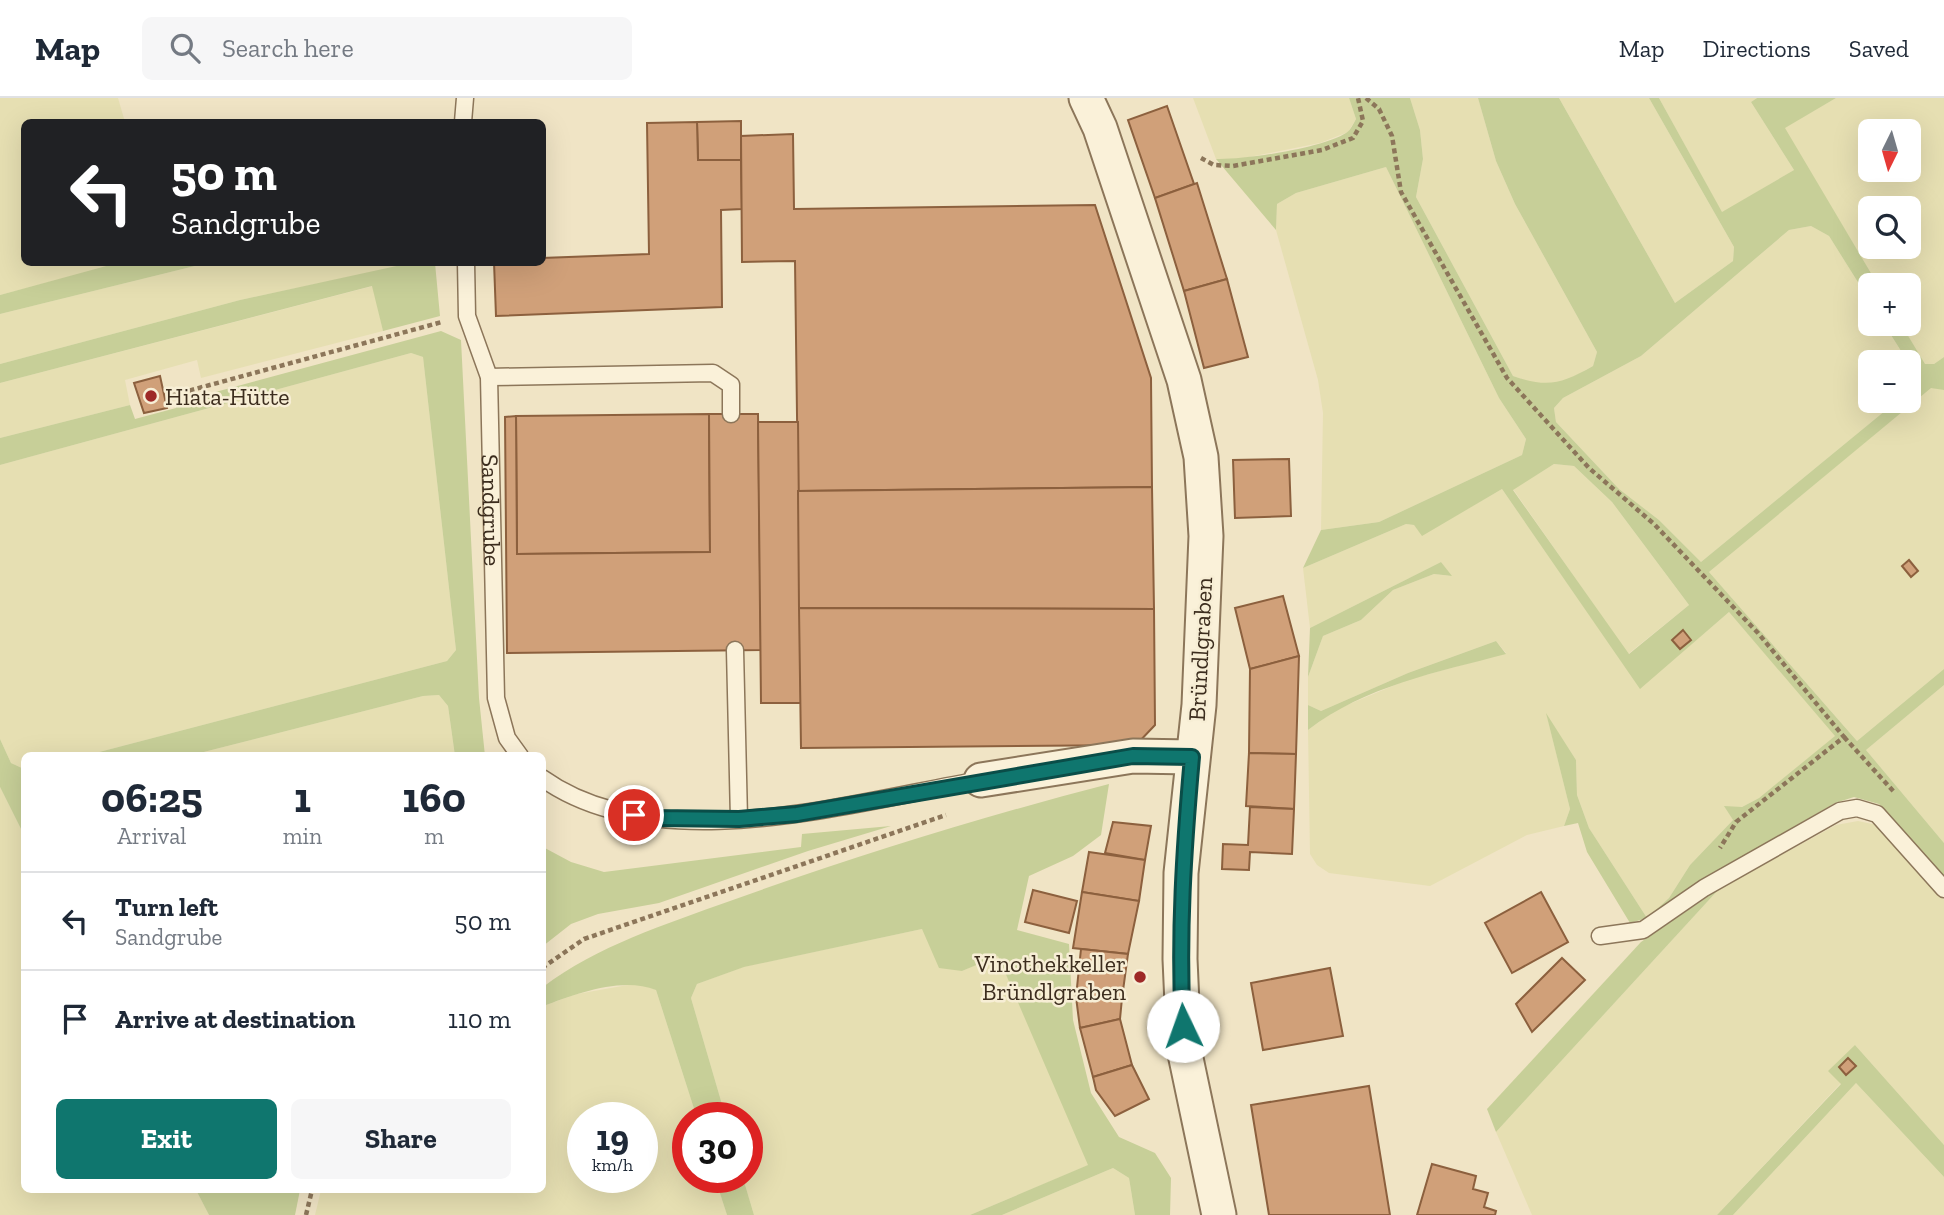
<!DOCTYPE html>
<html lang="en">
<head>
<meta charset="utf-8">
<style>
	body { margin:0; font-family:"Zilla Slab",serif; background:#f6f6f7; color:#1f2937; height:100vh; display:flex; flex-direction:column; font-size:26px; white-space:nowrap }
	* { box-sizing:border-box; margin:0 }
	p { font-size:23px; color:#747a83 }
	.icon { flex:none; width:38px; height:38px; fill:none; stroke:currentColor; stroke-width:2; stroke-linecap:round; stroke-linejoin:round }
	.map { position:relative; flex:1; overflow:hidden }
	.sheet { position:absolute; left:21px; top:654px; width:525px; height:441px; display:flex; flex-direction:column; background:#fff; border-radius:10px; box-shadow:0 7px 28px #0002 }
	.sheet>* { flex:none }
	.guide { position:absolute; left:21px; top:21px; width:525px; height:147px; border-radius:10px; box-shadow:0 7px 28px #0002; background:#202124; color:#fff; overflow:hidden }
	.needle { width:46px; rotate:185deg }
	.buttons { position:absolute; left:1858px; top:21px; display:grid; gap:14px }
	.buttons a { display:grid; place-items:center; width:63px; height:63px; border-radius:10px; background:#fff; box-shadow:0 7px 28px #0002; font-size:35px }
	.speed { position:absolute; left:567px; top:1004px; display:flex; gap:14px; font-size:35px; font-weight:700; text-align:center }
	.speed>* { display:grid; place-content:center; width:91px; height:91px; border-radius:50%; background:#fff; box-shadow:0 7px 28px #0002; line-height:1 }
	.speed small { font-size:18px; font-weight:400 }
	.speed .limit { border:10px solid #d22; background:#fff; color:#111 }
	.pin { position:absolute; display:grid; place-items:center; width:60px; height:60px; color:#fff; margin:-30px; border:4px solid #fff; border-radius:50%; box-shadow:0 2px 7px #0007 }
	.me { position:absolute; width:77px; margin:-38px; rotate:357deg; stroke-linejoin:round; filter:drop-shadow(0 0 5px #0008) }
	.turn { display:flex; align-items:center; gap:24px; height:147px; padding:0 35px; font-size:32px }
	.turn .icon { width:91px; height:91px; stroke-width:2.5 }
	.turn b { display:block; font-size:49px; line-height:60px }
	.eta { display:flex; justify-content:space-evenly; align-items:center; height:119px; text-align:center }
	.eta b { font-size:42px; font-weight:800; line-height:49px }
	.button { display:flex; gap:14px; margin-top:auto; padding:14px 35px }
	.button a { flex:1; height:80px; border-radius:10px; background:#0f766e; color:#fff; font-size:28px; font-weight:800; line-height:80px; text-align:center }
	.button a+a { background:#f6f6f7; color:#1f2937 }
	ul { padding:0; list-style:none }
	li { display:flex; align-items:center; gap:21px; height:98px; padding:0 35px; border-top:2px solid #e0e1e3 }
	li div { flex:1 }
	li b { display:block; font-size:26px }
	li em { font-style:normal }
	header { display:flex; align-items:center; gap:42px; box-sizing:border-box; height:98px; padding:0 35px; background:#fff; border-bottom:2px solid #e0e1e3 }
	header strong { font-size:33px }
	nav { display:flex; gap:38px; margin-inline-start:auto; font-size:24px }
	.search { width:490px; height:63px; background:#f6f6f7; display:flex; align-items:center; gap:18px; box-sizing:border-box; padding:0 24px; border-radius:10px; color:#747a83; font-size:26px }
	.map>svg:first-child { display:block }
	.farmland { fill:#e6dfb2; fill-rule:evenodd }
	.green { fill:#c7cf98; fill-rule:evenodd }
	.building { fill:#d0a079; stroke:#8c603e; stroke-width:2 }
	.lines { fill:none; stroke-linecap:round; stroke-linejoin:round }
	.lane-casing { stroke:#8c765a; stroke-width:19 }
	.street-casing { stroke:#8c765a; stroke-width:37 }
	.path { stroke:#8c765a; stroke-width:4.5; stroke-dasharray:5 3.5; stroke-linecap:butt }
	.lane { stroke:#faf1d9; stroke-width:16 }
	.street { stroke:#faf1d9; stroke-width:33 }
	.route-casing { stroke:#0a4d48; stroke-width:18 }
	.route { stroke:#0f766e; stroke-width:12 }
	.poi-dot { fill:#9e2927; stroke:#f7eed5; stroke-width:2.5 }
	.labels { text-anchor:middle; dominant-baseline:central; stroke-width:5; stroke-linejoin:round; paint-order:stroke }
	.poi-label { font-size:24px; fill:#3c2d1e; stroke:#f7eed5; text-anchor:start }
	.street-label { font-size:24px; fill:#3c2d1e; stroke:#f7eed5 }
</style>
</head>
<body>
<header>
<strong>Map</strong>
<div class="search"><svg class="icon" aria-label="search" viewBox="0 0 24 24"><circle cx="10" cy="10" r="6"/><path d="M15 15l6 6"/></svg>Search here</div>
<nav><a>Map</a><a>Directions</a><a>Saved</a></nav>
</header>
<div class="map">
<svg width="1944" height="1117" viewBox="0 0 1944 1117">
	<rect width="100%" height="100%" fill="#f0e4c5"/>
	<g class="farmland">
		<path d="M0 0H118L125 24H24V164L121 165 0 197Z"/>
		<path d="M1193 0H1349L1356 21 1348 34 1320 45 1234 62 1216 61Z"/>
		<path d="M1410 0H1478L1496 63 1515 106 1597 254 1593 268 1566 283 1539 287 1513 278 1416 99 1423 61 1420 32Z"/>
		<path d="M1559 0H1649L1734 149 1733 163 1675 205Z"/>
		<path d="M1659 0H1757L1751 4 1794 72 1722 115Z"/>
		<path d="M1836 0H1944V259L1934 266H1924L1901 226H1909V187H1878L1784 30ZM1871 33H1909V72H1871ZM1871 110H1909V149H1871Z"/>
		<path d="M1386 69 1499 300 1526 341 1522 357 1379 424 1321 432 1323 315 1318 282 1276 132 1277 106 1296 95Z"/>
		<path d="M1811 128 1829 138 1871 205V226H1884L1908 264H1871V303H1897L1701 464 1659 422 1619 391 1556 324 1554 310 1563 300 1641 258 1789 132Z"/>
		<path d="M207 165H415L240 202 0 266V216Z"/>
		<path d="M373 188 383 233 201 280 197 262 125 282 130 307 0 340V285Z"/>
		<path d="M411 255 423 259 456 552 447 563 84 658H24V671L11 665 0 641V367Z"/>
		<path d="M1931 289 1944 292V571L1857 643 1709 474Z"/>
		<path d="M1554 366 1574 368 1612 404 1689 507 1628 556 1513 391Z"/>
		<path d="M1502 391 1640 590 1729 514 1836 638 1759 700 1742 709H1725L1733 722 1690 767 1669 800 1647 820 1589 730 1577 697 1576 662 1547 618 1570 711 1564 728 1527 737 1430 788 1329 775 1317 767 1310 756 1308 632 1335 612 1407 582 1506 555 1496 543 1408 575 1321 613 1308 607V579L1323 538 1361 522 1393 492 1434 476 1451 478 1441 464 1310 530 1303 470 1406 426 1414 427 1422 437Z"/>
		<path d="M1944 587V745L1866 652Z"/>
		<path d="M439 597 448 608 455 658H188L423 598Z"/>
		<path d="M0 689 24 737V1092H196L209 1117H0Z"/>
		<path d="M1858 723 1877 727 1944 802V1047L1855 947 1841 985 1717 1117H1532L1496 1034 1719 791 1836 727Z"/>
		<path d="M922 831 962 873 998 857 1089 1067 970 1117H754L743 1080H747V1020H726L691 900 697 886 743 869Z"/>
		<path d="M639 885 656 892 697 1020H688V1080H715L727 1117H315L321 1092H542L543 908 577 896ZM583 1020H642V1080H583Z"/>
		<path d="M1856 985 1944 1079V1117H1733Z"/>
		<path d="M1113 1070 1129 1080 1135 1117H1002Z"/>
	</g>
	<g class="green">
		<path d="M1349 0H1410L1420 32 1423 61 1416 99 1513 278C1548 290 1561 286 1593 268L1597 254 1515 106 1496 63 1478 0H1559L1675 205 1733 163 1734 149 1649 0H1659L1722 114 1794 72 1751 4 1757 0H1836L1785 30 1878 187H1871V205L1829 138 1811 128 1789 132 1641 258 1563 300 1554 310 1556 324 1619 391 1659 422 1701 464 1897 303H1909V292L1920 283 1884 226H1901L1925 266H1934L1944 259V292L1931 290 1709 474 1857 643 1944 571V587L1866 652 1944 745V778L1879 706 1854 699 1835 705 1700 783 1647 820 1630 825 1587 754 1578 725 1564 728 1570 711 1546 615 1576 662 1577 697 1589 730 1647 820 1669 800 1690 767 1733 722 1724 708 1742 709 1759 700 1835 638 1729 514 1640 591 1502 391 1422 438 1414 427 1406 426 1303 470 1321 432 1379 424 1522 357 1526 341 1499 300 1386 69 1296 95 1277 106 1276 132 1216 61C1244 62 1323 50 1346 35 1351 32 1353 26 1356 21ZM1554 366 1574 368 1612 404 1689 507 1629 556 1513 392Z"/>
		<path d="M121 164 207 165 0 216V197Z"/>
		<path d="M415 164 435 165 440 218 383 233 372 188 0 285V266L240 202Z"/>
		<path d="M441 233 461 242 479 600 485 658H455L448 608 439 597 423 598 188 658H84L447 563 456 552 423 259 411 255 0 367V340L130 307 135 321 176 310 175 305Z"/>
		<path d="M1441 464 1452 478 1434 476 1393 492 1361 522 1323 538 1308 579 1310 530Z"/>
		<path d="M1496 543 1506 556C1438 574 1365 588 1308 632V607L1321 613 1408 575Z"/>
		<path d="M0 641 11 665 24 671V737L0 689Z"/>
		<path d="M1109 686 1101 737 1073 758 1029 778 1017 832 1069 846 1073 922 1091 995 1119 1039 1155 1055 1171 1080 1170 1117H1135L1129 1080 1113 1070 1002 1117H970L1088 1067 998 858 962 873 939 870 922 831 744 869 697 886 691 900 726 1020H697L656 892C622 878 576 896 543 908V889C597 848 666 826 730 803 855 758 981 719 1109 686Z"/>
		<path d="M891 728 808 753 659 805 598 816 571 826 543 848V749L571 764 604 774 801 749 802 736Z"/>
		<path d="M1719 791 1496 1034 1487 1011 1641 844Z"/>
		<path d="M1855 947 1944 1047V1079L1856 985 1733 1117H1717L1841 986 1828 973Z"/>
		<path d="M715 1080H743L754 1117H727Z"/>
		<path d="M196 1092H300L295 1117H209Z"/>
	</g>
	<g class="building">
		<path d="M1167 8 1194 86 1155 100 1128 22Z"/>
		<path d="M741 23V62H698L697 24Z"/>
		<path d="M697 24 698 62H741L742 111 721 112 722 209 496 218 494 164H542V160L649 156 647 25Z"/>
		<path d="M793 36 794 111 1095 107 1151 280 1152 389 798 393 795 163 742 164 741 38Z"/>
		<path d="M1197 85 1227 181 1184 193 1155 100Z"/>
		<path d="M1227 181 1248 259 1204 270 1184 193Z"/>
		<path d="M160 278 167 310 144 315 134 285Z"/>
		<path d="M709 316 710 454 517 456 516 318Z"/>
		<path d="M709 316H758L761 552 507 555 505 319 516 318 517 456 710 454Z"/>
		<path d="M758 324H798L801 605H761Z"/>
		<path d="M1289 361 1291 418 1235 420 1233 362Z"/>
		<path d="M1152 389 1154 511 799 510 798 393Z"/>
		<path d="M1909 462 1918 473 1911 479 1902 468Z"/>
		<path d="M1283 498 1299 558 1250 571 1235 510Z"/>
		<path d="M799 510 1154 511 1155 627 1136 647 801 650Z"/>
		<path d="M1683 532 1691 542 1680 551 1672 542Z"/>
		<path d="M1299 558 1296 656 1249 655 1250 571Z"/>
		<path d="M1249 655 1296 656 1294 711 1246 708Z"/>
		<path d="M1250 709 1294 711 1292 756 1250 754 1249 772 1222 771 1223 746 1248 747Z"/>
		<path d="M1113 724 1151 728 1145 762 1105 755Z"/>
		<path d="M1089 754 1145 762 1139 803 1082 794Z"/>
		<path d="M1033 792 1077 803 1069 835 1025 824Z"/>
		<path d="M1082 794 1139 803 1128 856 1073 850Z"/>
		<path d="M1541 794 1568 844 1512 875 1485 825Z"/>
		<path d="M1081 851 1128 856 1122 900 1076 899Z"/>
		<path d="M1562 860 1585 882 1532 934 1516 906Z"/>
		<path d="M1330 870 1343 938 1263 952 1251 885Z"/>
		<path d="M1076 899 1122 900 1120 921 1080 930Z"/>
		<path d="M1120 921 1132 967 1093 979 1080 930Z"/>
		<path d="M1848 960 1856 968 1846 977 1839 969Z"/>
		<path d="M1132 967 1149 1001 1115 1018 1096 992 1093 979Z"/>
		<path d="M1369 988 1390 1117H1269L1251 1007Z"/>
		<path d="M1432 1066 1476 1078 1473 1091 1488 1095 1484 1109 1496 1113 1495 1117H1417Z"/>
	</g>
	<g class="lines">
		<defs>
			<g id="lane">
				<path d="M463 24 465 0"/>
				<path id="s1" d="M466 164 467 218 489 279 496 600 507 640 520 658"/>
				<path d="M489 279 713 275 731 287V316"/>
				<path d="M735 552 739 721"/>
				<path d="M542 680C658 763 852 704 981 682"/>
				<path d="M1600 838 1643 832 1704 790 1840 713 1857 710 1877 716 1944 791"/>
			</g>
			<g id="street">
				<path d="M1086 0 1100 30 1184 282 1201 359 1206 438 1199 607 1181 775 1180 861 1184 951 1219 1117"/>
				<path d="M981 682 1133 658 1192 659"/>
			</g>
		</defs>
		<use href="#lane" class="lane-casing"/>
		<use href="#street" class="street-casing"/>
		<g class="path">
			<path d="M1366 0 1379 11 1392 38 1401 94 1507 280 1589 370 1654 426 1758 535 1844 639 1736 724 1720 750"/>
			<path d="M1201 60 1214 67 1233 68 1322 52 1353 40 1363 23 1358 0"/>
			<path d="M173 297 442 224"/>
			<path d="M1844 639 1895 695"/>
			<path d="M542 870 584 841 946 717"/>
			<path d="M306 1117 312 1092"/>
		</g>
		<use href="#lane" class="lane"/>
		<use href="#street" class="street"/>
	</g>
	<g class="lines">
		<defs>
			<path id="route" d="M634 717 656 720 739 721 797 716 1133 658 1192 659C1184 749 1178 838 1183 928"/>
		</defs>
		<use href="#route" class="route-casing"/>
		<use href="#route" class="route"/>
	</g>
	<g class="poi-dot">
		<circle cx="151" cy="298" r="7"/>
		<circle cx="1140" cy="879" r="7"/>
	</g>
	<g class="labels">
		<g class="poi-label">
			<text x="165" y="298">Hiata-Hütte</text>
			<text x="1126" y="865" text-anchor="end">Vinothekkeller<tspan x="1126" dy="28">Bründlgraben</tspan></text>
		</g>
		<g class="street-label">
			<text stroke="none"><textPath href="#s1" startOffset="252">Sandgrube</textPath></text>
			<text transform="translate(1200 551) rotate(-87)">Bründlgraben</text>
		</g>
	</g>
</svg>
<div class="buttons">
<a><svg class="needle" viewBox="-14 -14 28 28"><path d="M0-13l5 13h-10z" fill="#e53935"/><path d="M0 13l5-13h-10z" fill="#747a83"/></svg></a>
<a><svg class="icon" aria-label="search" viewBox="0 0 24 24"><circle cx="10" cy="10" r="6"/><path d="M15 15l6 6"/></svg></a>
<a>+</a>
<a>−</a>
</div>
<div class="speed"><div>19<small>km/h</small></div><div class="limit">30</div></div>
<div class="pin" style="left:634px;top:717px;background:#d93025"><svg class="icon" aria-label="arrive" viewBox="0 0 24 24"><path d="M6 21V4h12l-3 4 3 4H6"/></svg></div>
<svg class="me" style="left:1183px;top:928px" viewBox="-20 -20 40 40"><circle r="19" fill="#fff"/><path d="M0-13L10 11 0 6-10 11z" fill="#0f766e"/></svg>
<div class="guide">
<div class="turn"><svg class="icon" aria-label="left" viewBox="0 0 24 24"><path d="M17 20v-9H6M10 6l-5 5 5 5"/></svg><div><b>50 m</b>Sandgrube</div></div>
</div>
<section class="sheet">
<div class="eta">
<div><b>06:25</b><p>Arrival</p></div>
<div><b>1</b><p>min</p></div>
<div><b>160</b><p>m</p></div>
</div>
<ul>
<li><svg class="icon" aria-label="left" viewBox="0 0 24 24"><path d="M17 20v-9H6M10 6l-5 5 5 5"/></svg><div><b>Turn left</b><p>Sandgrube</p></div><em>50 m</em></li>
<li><svg class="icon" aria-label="arrive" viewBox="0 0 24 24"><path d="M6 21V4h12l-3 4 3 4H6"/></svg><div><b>Arrive at destination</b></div><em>110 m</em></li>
</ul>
<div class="button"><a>Exit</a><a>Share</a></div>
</section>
</div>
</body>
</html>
